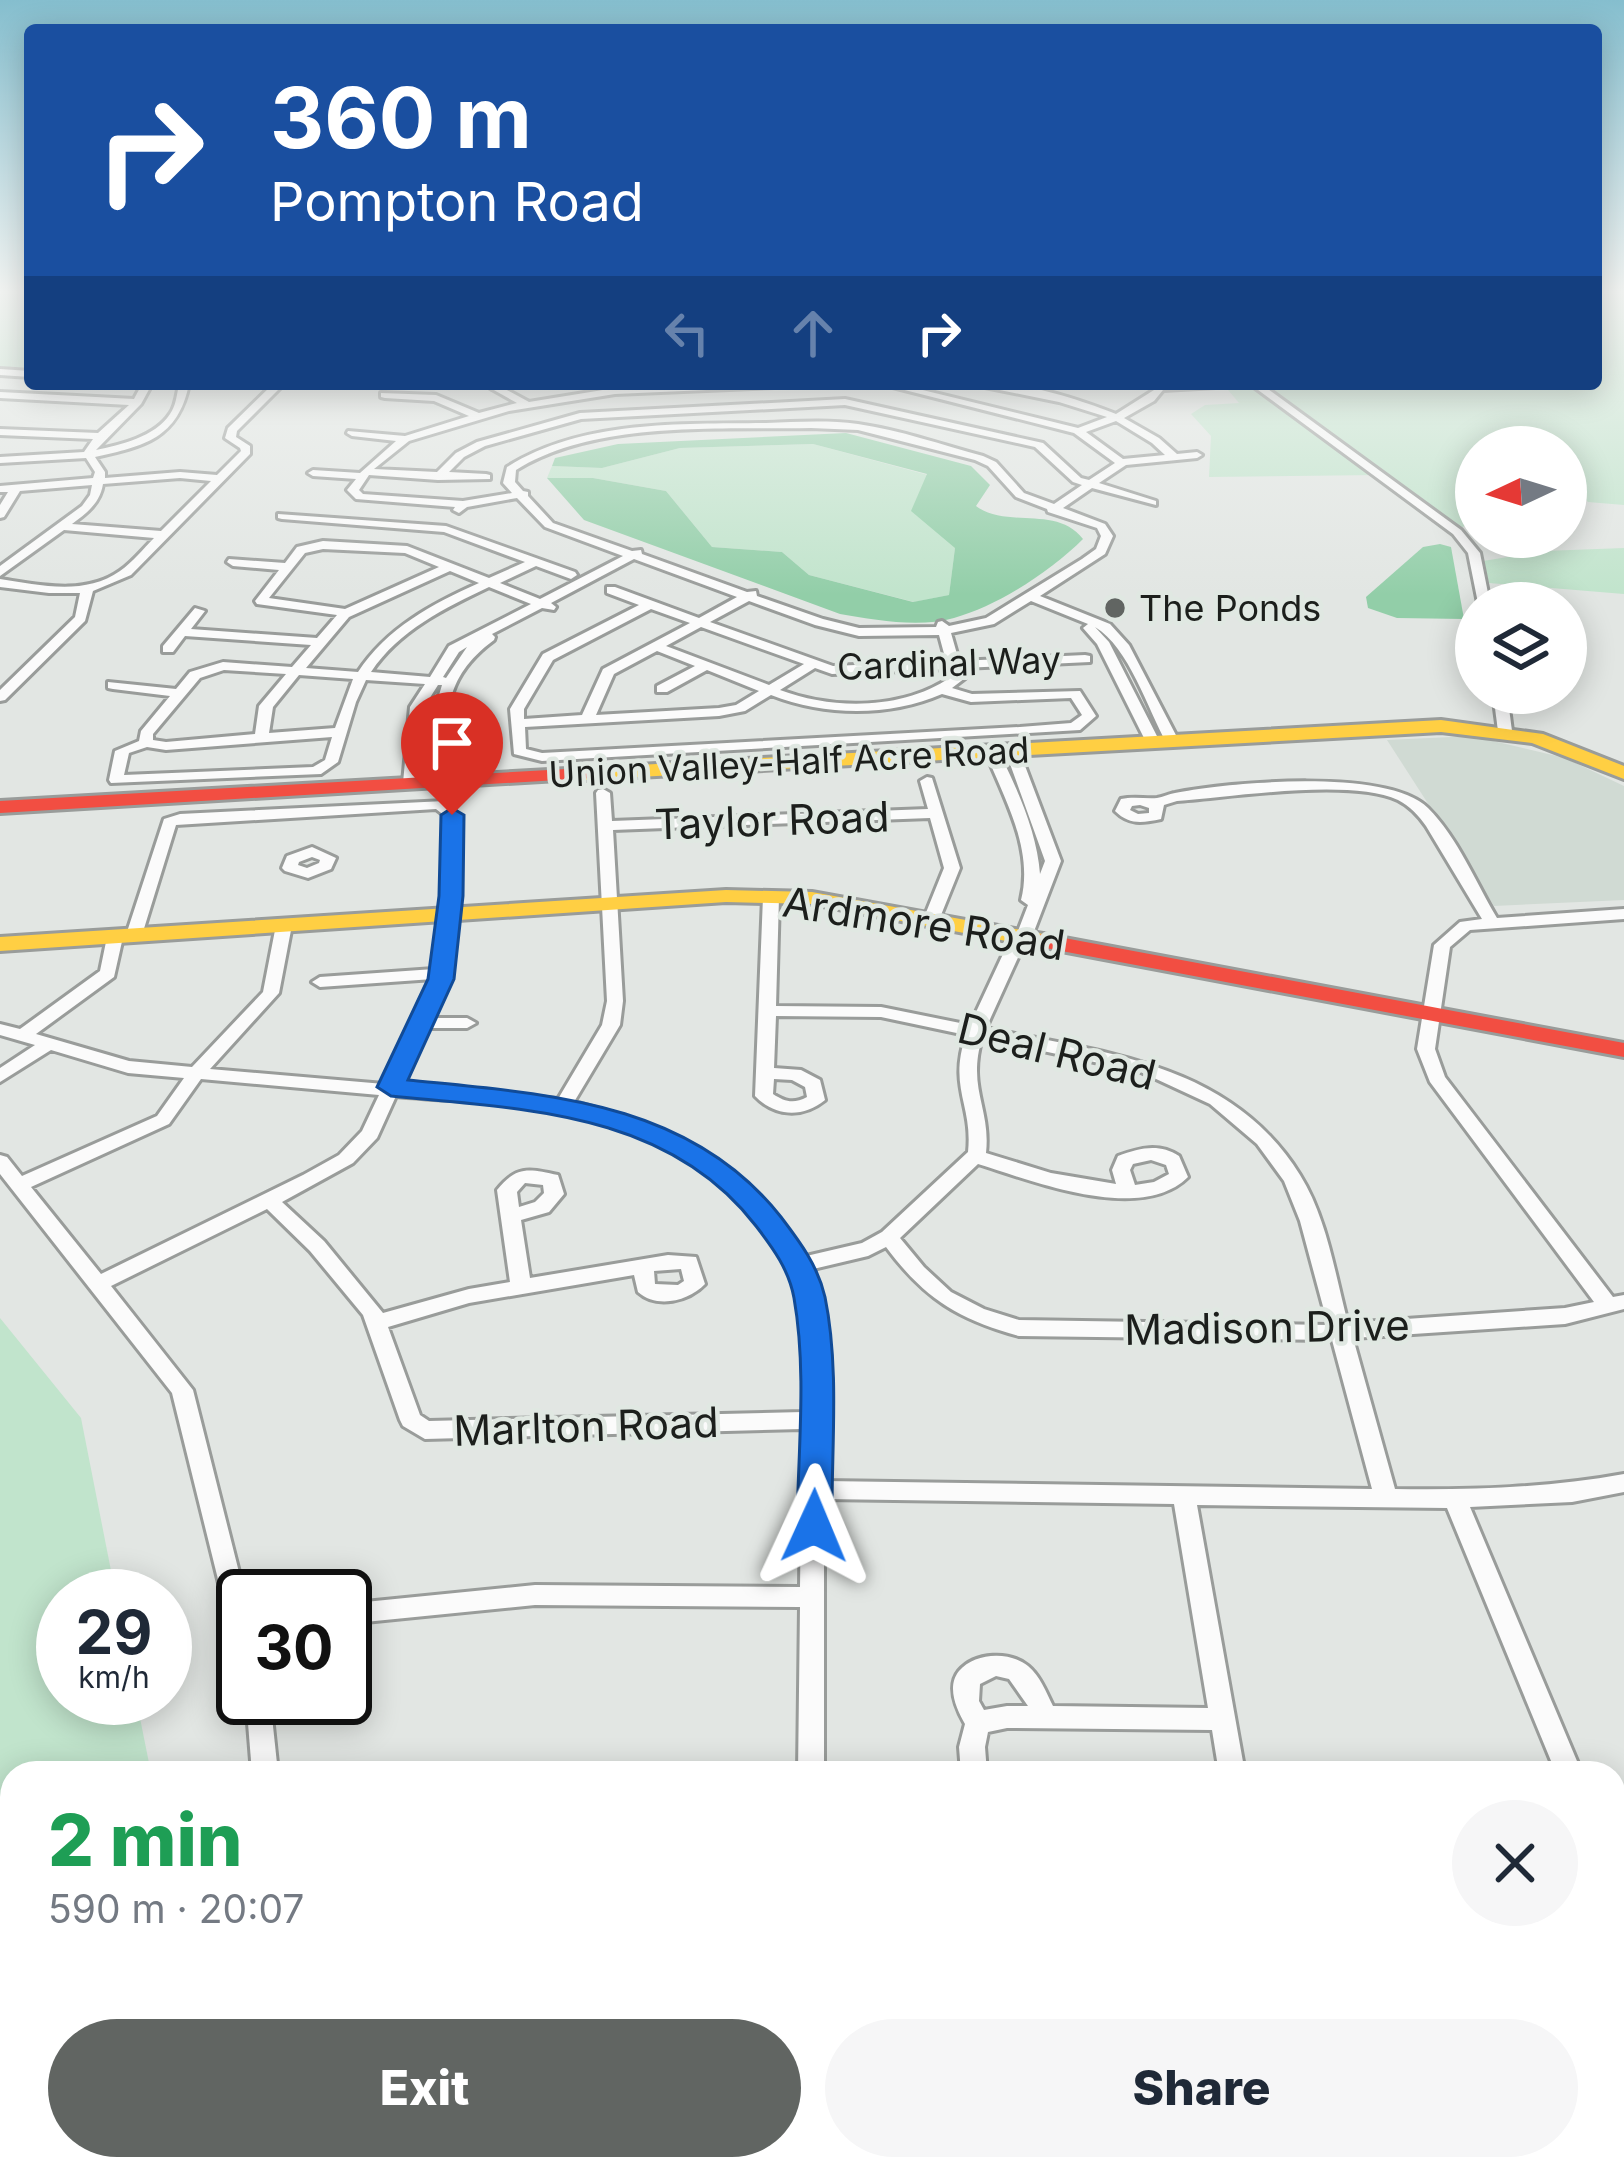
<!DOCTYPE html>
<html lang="en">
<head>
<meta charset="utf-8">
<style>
	body { margin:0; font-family:Inter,sans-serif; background:#f6f6f7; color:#1f2937; height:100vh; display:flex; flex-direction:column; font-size:45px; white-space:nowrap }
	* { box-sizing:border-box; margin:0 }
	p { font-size:39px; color:#747a83 }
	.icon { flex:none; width:66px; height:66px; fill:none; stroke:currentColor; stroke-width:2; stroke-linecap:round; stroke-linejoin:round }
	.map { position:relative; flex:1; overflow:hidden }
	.side { position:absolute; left:0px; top:1761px; width:1626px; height:420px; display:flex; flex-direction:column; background:#fff; border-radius:36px 36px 0 0; box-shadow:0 6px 30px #0003 }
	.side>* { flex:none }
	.hud { position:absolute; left:24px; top:24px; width:1578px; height:366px; border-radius:12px; box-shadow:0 6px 30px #0003; background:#1a4fa0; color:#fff; overflow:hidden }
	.needle { width:78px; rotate:266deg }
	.buttons { position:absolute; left:1455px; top:426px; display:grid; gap:24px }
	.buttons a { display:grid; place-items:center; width:132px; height:132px; border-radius:50%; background:#fff; box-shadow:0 6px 30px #0003; font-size:60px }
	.speed { position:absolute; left:36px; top:1569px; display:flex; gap:24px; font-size:60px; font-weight:700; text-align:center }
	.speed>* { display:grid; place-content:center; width:156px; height:156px; border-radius:50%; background:#fff; box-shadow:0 6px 30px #0003; line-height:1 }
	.speed small { font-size:30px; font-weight:400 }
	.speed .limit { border:6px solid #111; border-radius:18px; background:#fff; color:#111 }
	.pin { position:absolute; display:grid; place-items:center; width:102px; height:102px; color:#fff; margin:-123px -51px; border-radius:50% 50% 50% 0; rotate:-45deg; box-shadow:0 0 12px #0007 }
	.pin .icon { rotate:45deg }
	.me { position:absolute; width:132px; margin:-66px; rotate:1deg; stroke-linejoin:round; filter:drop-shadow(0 0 9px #0008) }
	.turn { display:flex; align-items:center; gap:42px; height:252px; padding:0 48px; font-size:54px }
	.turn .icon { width:156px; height:156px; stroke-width:2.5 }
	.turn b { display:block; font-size:84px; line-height:102px }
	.lanes { display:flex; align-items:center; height:114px; padding:0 48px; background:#0003; justify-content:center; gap:60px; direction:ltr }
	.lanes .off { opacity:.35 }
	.round { display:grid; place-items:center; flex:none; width:126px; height:126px; border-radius:63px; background:#f6f6f7 }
	.overview { display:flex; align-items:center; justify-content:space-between; height:204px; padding:0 48px }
	h1 { font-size:72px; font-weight:800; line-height:90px; color:#1e9e55 }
	.cta { display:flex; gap:24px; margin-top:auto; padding:24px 48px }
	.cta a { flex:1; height:138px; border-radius:72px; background:#616562; color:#fff; font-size:48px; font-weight:800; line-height:138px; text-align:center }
	.cta a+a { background:#f6f6f7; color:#1f2937 }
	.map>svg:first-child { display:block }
	.built { fill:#d0dad3 }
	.green { fill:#c1e4cc }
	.water { fill:#92cea8 }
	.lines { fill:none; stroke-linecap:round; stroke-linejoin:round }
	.street-casing { stroke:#999c9a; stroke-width:6 }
	.slow-casing { stroke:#999c9a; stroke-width:6 }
	.jam-casing { stroke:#999c9a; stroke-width:6 }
	.street { fill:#fbfbfb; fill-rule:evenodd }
	.slow { fill:#ffcf43; fill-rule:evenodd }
	.jam { fill:#f24e42; fill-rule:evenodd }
	.route { fill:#1a73e8; stroke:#114b97; stroke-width:3 }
	.poi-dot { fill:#616562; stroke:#e0e8e2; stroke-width:4.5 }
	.labels { text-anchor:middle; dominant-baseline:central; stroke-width:9; stroke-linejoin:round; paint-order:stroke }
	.far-poi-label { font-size:36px; fill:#1c1f1c; stroke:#e0e8e2; text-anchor:start }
	.far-street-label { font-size:36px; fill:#1c1f1c; stroke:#e0e8e2 }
	.street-label { font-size:42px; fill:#1c1f1c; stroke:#e0e8e2 }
</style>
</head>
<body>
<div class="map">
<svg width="1624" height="2181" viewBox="0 0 1624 2181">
	<rect width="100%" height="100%" fill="#e2e6e3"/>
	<path class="built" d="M1472 736 1565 758 1624 786V900L1494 906 1387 740Z"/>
	<g class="green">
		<path d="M0 290H30V373L0 371Z"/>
		<path d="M1596 290H1624V505L1588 502 1576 489 1566 491V447H1476V522L1457 529 1379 475 1209 477 1211 436 1191 414 1205 405 1239 403 1223 384H1596Z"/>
		<path d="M813 444 928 475 955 548 949 595 914 602 809 575 782 552 712 547 666 491 593 478H547L552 466 602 468 680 448Z"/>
		<path d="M1624 548V594L1489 583 1483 561 1544 551Z"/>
		<path d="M0 1318 81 1418 116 1596H63V1698H136L151 1773H12V2169H92L93 2181H0Z"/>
	</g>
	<g class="water">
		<path d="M846 433 971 466 990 485 976 506C1007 529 1057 505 1083 539 1051 571 998 606 954 618 919 628 875 620 840 614L584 520 547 478H593L666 491 712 547 782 552 809 575 913 602 949 595 955 548 911 511 927 474 813 444 680 448 602 468 552 466 555 458 618 444Z"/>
		<path d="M1440 544 1451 547 1464 619 1397 618 1368 608 1366 597 1423 547Z"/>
	</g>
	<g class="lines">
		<defs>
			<g id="street">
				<path d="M0 369 30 371V377L0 375Z"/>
				<path d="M142 384H152L141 404 96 450C120 445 155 437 170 414 176 406 177 394 179 384H189C178 438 145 446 95 457L105 472V478L180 472 217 475 241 451 240 448 225 438 228 428 273 384H284L237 431 236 437 250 446V454L131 575 93 591 85 621 5 700 0 701V690L75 617 80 593H49L0 587V579C39 585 85 596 120 571 133 562 143 549 154 538L64 530 0 576V566L82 506 90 495 92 485 20 491 4 517 0 518V505L8 492H0V486L93 478 95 472 86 458 0 463V457L84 452 93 439 0 435V429L98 433 129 405 0 398V392L134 399ZM180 478 211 481 161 531 72 524C87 513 100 503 103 484Z"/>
				<path d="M483 384H496L529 402 615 388 780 384 775 387 615 394 509 411 409 441 374 469 437 472 456 453 477 442 580 413 845 399 1043 443 1081 478 1089 480 1115 463 1074 433 881 384H898L1078 428 1107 417 1059 402 980 386C1016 378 1080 400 1116 414L1154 390 1150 384H1221L1216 387 1163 390 1154 401 1124 418 1159 438 1177 454 1197 452 1202 455 1197 458 1126 465 1099 483 1156 501V505L1092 488 1063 508 1105 524 1113 536 1105 554 1040 596 1110 624 1129 645 1179 741 1177 744H1167C1148 710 1129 647 1095 627L1109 642 1160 742 1158 745 1153 746 1146 742 1097 644 1083 628 1088 624 1031 601 994 624 951 633 959 661 1085 655 1090 656V662L962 668 965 678 952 688 972 694 1080 691 1096 716 1080 730 542 761 514 754 510 709 543 654 639 605 607 593V587H615L699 618 737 597 634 559 551 603 556 607 554 610 542 608 492 634 495 637 494 640C433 685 454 725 436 785H426L424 782 431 722 442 685H438L424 707 417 783 410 787 403 783 410 707 425 684 366 680 356 702 338 762 321 774 111 783 109 780 115 751 139 741 141 731 170 696 113 689 108 688V682L176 689 190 672 223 662 292 667 311 645 185 636 173 652H163V646L195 608 205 611 191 629 317 638 337 615 257 604 255 601 279 570 233 566 227 562 229 559 285 563 297 547 323 541 407 546 489 578 525 562 444 532 282 519 278 518V514L446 526 575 572 577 575 571 579 536 566 500 583 540 599 623 556 545 527 517 498 467 507 459 513 453 510 455 507 356 499 347 490 356 479 313 476 308 473 313 470 360 473 396 441 352 436 347 433 348 431 405 436 469 416 434 401 385 398 381 397V393L436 395 479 413 517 403ZM845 405 1035 447 1073 482 1082 485 1054 504 1024 493 996 462 983 456C942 445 900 430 858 424 828 420 796 422 766 423 680 424 582 420 507 467L503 483 512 493 463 501 363 494 359 490 369 475 438 480 490 479V475L486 474 449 472 464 457 485 446 581 419ZM1116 421 1152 443 1165 455 1123 459 1086 432ZM811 428 858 430 975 460 988 466 1016 497 1047 509 1048 512 1097 528 1101 536 1096 549 1082 559 986 618 949 626 942 621 938 622 936 627 859 628 823 619 757 596 756 591 747 592 642 554 641 550 632 551 553 523 528 496V492L523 491 515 482 516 470C597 420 718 430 811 428ZM323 549 405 553 439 567 345 609 269 598 305 553ZM450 571 479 583C432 604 387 628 358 672L306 668 349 617ZM489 587 531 604 449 646 430 677 371 672C399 630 445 608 489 587ZM749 601 815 625 859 636 939 635 946 661 833 666 710 622ZM651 609 690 623 603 669 582 715 524 719V709L553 660ZM701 627 804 664 769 685 666 646ZM467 647 446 678 443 677 459 652ZM657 651 695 666 657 686V692H667L707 670 759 691 736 705 719 708 596 715 614 674ZM815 668 832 674 949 669 951 677C903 710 833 710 780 690ZM224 670 286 674 259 706 255 734 166 742 153 740V734L200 678ZM299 675 353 679 335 728 269 733 273 707ZM942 694 971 702 1071 698 1082 715 1071 723 1020 727 542 753 526 749 525 727 719 716 745 711 771 695C825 716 889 717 942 694ZM332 737 325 760 313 767 124 775 129 753 147 747 166 750Z"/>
				<path d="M1250 384H1261L1461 530 1480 553 1490 603H1478L1468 553 1453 534Z"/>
				<path d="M1493 693H1507L1512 731 1510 734H1500L1498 731Z"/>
				<path d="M1012 746 1019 750 1061 861 1033 934 1026 940 986 1028C1103 1053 1230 1062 1300 1175 1327 1218 1335 1275 1348 1323L1565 1308 1594 1302 1430 1082 1417 1049 1434 945 1460 922 1482 919 1426 826C1419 816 1410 806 1398 800 1350 778 1232 797 1177 801L1164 805 1161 819C1142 823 1129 825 1115 811L1121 799C1134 796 1145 799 1157 798 1163 797 1169 794 1175 793 1229 782 1388 768 1428 808 1458 838 1476 883 1497 918L1624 909V919L1470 930 1450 947 1435 1049 1445 1077 1613 1297 1624 1295V1309L1565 1324 1353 1338 1395 1489C1472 1490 1548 1488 1624 1474V1492L1572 1502 1470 1507 1582 1773H1556L1447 1508 1197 1505 1245 1773H1219L1212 1730 1007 1728 988 1732 985 1747 987 1773H961L959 1747 965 1724C957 1710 946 1687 959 1671 975 1652 1010 1651 1028 1666 1040 1676 1046 1692 1053 1706L1208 1708 1174 1504 824 1499V1773H798L800 1607 535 1605 345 1624V1604L535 1585 800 1587 802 1429 425 1439 403 1426 400 1420 363 1315 310 1251 267 1209 111 1286 193 1390 245 1596 243 1647 234 1644 172 1393 0 1174V1155L7 1157 22 1176 157 1116 184 1078 128 1073 51 1050 0 1082V1068L35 1045 0 1035V1024L20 1029 100 971 107 937 115 932 123 937 114 977 36 1034 129 1061 192 1067 263 992 276 925 284 920 292 925 279 993 210 1069 384 1084 433 979 320 987 312 982 320 977 434 969 443 896 445 816 436 809 176 825 142 935 134 940 128 938 126 935 164 819 180 814 445 801 459 815V896L450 973 432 1018H467L476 1023 467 1028H427L401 1085 558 1099 602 1025 607 1001 596 793 598 790 603 789 610 793 612 821 928 809 920 781 927 777 932 778 960 868 939 920 931 925 923 920 944 868 930 818 613 830 623 1001 620 1025 574 1102C668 1126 757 1167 802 1257L862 1243 882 1232 968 1152C973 1105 948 1088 966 1035L881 1017 776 1016 774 1068 801 1070 820 1080 825 1100C803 1118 775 1117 755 1096L763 897 771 892 779 897 776 1006 881 1007 970 1025 1011 937 1018 931 1028 905 1021 900C1034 849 1004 798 985 751L987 748H997C1016 786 1037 831 1040 874L1045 861 1005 750ZM1140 805 1149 808V813L1138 814 1130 810 1132 806ZM982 1038 1141 1072 1210 1104 1257 1144 1284 1181 1300 1221 1328 1325 1019 1320 984 1309 951 1292 924 1267 900 1238 978 1164C1033 1181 1141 1224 1188 1177L1179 1156C1159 1143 1140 1148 1118 1156L1112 1170 1116 1184 1051 1173 986 1153C991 1108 967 1089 982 1038ZM201 1079 379 1095 362 1131 339 1155 303 1175 101 1274 31 1187 169 1124ZM774 1079 792 1080 805 1087 807 1097C794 1104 785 1102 773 1094ZM396 1096C451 1101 507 1102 561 1111 669 1128 787 1205 803 1320 808 1349 803 1382 803 1412L429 1421 420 1415 388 1327 469 1303 634 1275 638 1292C657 1309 689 1301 705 1284L696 1257 668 1255 530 1278 521 1220 549 1212 564 1194 558 1175C529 1169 517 1165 497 1190L510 1282 469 1289 383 1313 324 1241 282 1202 353 1163 377 1138ZM1151 1160 1166 1165 1169 1174 1154 1182 1135 1185 1130 1170 1133 1164ZM525 1183 543 1185 544 1193 535 1202 519 1207 517 1192ZM886 1247C925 1299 958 1319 1019 1336L1332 1340 1372 1489 824 1481V1425L827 1420 824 1415V1321L809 1270 868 1256ZM681 1269 684 1281 678 1285 655 1284 654 1271ZM996 1676 1009 1679 1028 1706H1007L984 1710 979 1701 980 1684Z"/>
				<path d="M312 847 336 858 331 869 308 878 285 871 282 868 287 856ZM312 857 320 860 319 863 307 868 298 865 299 862Z"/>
				<path d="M246 1698H270L278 1773H252Z"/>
				<path d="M208 2169H238L241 2181H211Z"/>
				<path d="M281 2169H334L327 2181H274Z"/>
				<path d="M602 2169H632L631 2181H601Z"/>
				<rect x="790" y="2169" width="30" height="12"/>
				<path d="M1285 2169H1315L1317 2181H1287Z"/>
			</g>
			<g id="slow">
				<path d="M1441 720 1543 734 1624 766V779L1532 743 1441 732 585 780 575 774 585 768Z"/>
				<path d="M726 890 812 892 1043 934 1054 941 1043 948 812 904 726 902 0 951V937Z"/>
			</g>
			<g id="jam">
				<path d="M585 768 595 774 592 778 0 813V801Z"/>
				<path d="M1043 934 1624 1043V1057L1035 946 1032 941 1035 936Z"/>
			</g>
		</defs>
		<use href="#street" class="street-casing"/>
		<use href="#slow" class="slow-casing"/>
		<use href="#jam" class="jam-casing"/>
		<use href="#street" class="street"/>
		<use href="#slow" class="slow"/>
		<use href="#jam" class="jam"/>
	</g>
	<linearGradient id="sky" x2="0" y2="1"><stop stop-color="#85bece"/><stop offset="0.49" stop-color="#f2f4f2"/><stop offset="1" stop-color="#f2f4f2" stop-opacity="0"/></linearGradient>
	<rect width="1624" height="595" fill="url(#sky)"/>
	<path class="route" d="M452 808 464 815 463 896 454 979 408 1080C545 1094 689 1100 781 1217 800 1242 818 1266 825 1297 840 1370 831 1452 832 1526L827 1536 814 1540 802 1536 797 1526C798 1452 807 1371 794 1298 789 1270 773 1248 756 1226 668 1111 523 1109 391 1096L377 1087 428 979 439 896 441 815Z"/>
	<circle class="poi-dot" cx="1115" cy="608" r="12"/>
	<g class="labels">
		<g class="far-poi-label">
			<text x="1139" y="608">The Ponds</text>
		</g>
		<g class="far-street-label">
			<text transform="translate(949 663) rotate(-2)">Cardinal Way</text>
			<text transform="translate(789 762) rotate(-3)">Union Valley-Half Acre Road</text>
		</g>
		<g class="street-label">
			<text transform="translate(772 820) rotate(-2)">Taylor Road</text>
			<text transform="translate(924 923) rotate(9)">Ardmore Road</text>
			<text transform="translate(1057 1051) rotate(14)">Deal Road</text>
			<text transform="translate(1267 1327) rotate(-1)">Madison Drive</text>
			<text transform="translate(586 1426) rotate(-2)">Marlton Road</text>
		</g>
	</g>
</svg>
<div class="buttons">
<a><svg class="needle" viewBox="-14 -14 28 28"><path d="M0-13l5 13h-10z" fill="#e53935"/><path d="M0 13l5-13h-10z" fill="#747a83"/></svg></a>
<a><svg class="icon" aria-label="layers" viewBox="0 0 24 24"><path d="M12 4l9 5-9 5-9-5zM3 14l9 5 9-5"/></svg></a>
</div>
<div class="speed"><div>29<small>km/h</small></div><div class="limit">30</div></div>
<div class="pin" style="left:452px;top:815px;background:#d93025"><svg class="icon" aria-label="arrive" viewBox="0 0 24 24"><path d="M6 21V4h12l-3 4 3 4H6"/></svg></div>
<svg class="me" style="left:814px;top:1526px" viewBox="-20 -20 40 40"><path d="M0-17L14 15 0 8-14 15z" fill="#1a73e8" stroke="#fff" stroke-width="4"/></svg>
<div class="hud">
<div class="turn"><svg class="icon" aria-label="right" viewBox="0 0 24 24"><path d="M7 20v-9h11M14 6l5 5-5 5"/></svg><div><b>360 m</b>Pompton Road</div></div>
<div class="lanes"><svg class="icon off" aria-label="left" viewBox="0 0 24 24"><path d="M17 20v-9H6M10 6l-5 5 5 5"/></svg><svg class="icon off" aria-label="ahead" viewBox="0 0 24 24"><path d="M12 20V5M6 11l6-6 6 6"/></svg><svg class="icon" aria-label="right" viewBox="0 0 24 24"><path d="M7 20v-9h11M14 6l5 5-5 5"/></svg></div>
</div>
<section class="side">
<div class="overview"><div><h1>2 min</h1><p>590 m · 20:07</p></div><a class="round"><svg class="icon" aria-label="close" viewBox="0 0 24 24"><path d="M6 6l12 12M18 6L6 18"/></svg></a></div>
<div class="cta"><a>Exit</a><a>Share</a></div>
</section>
</div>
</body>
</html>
